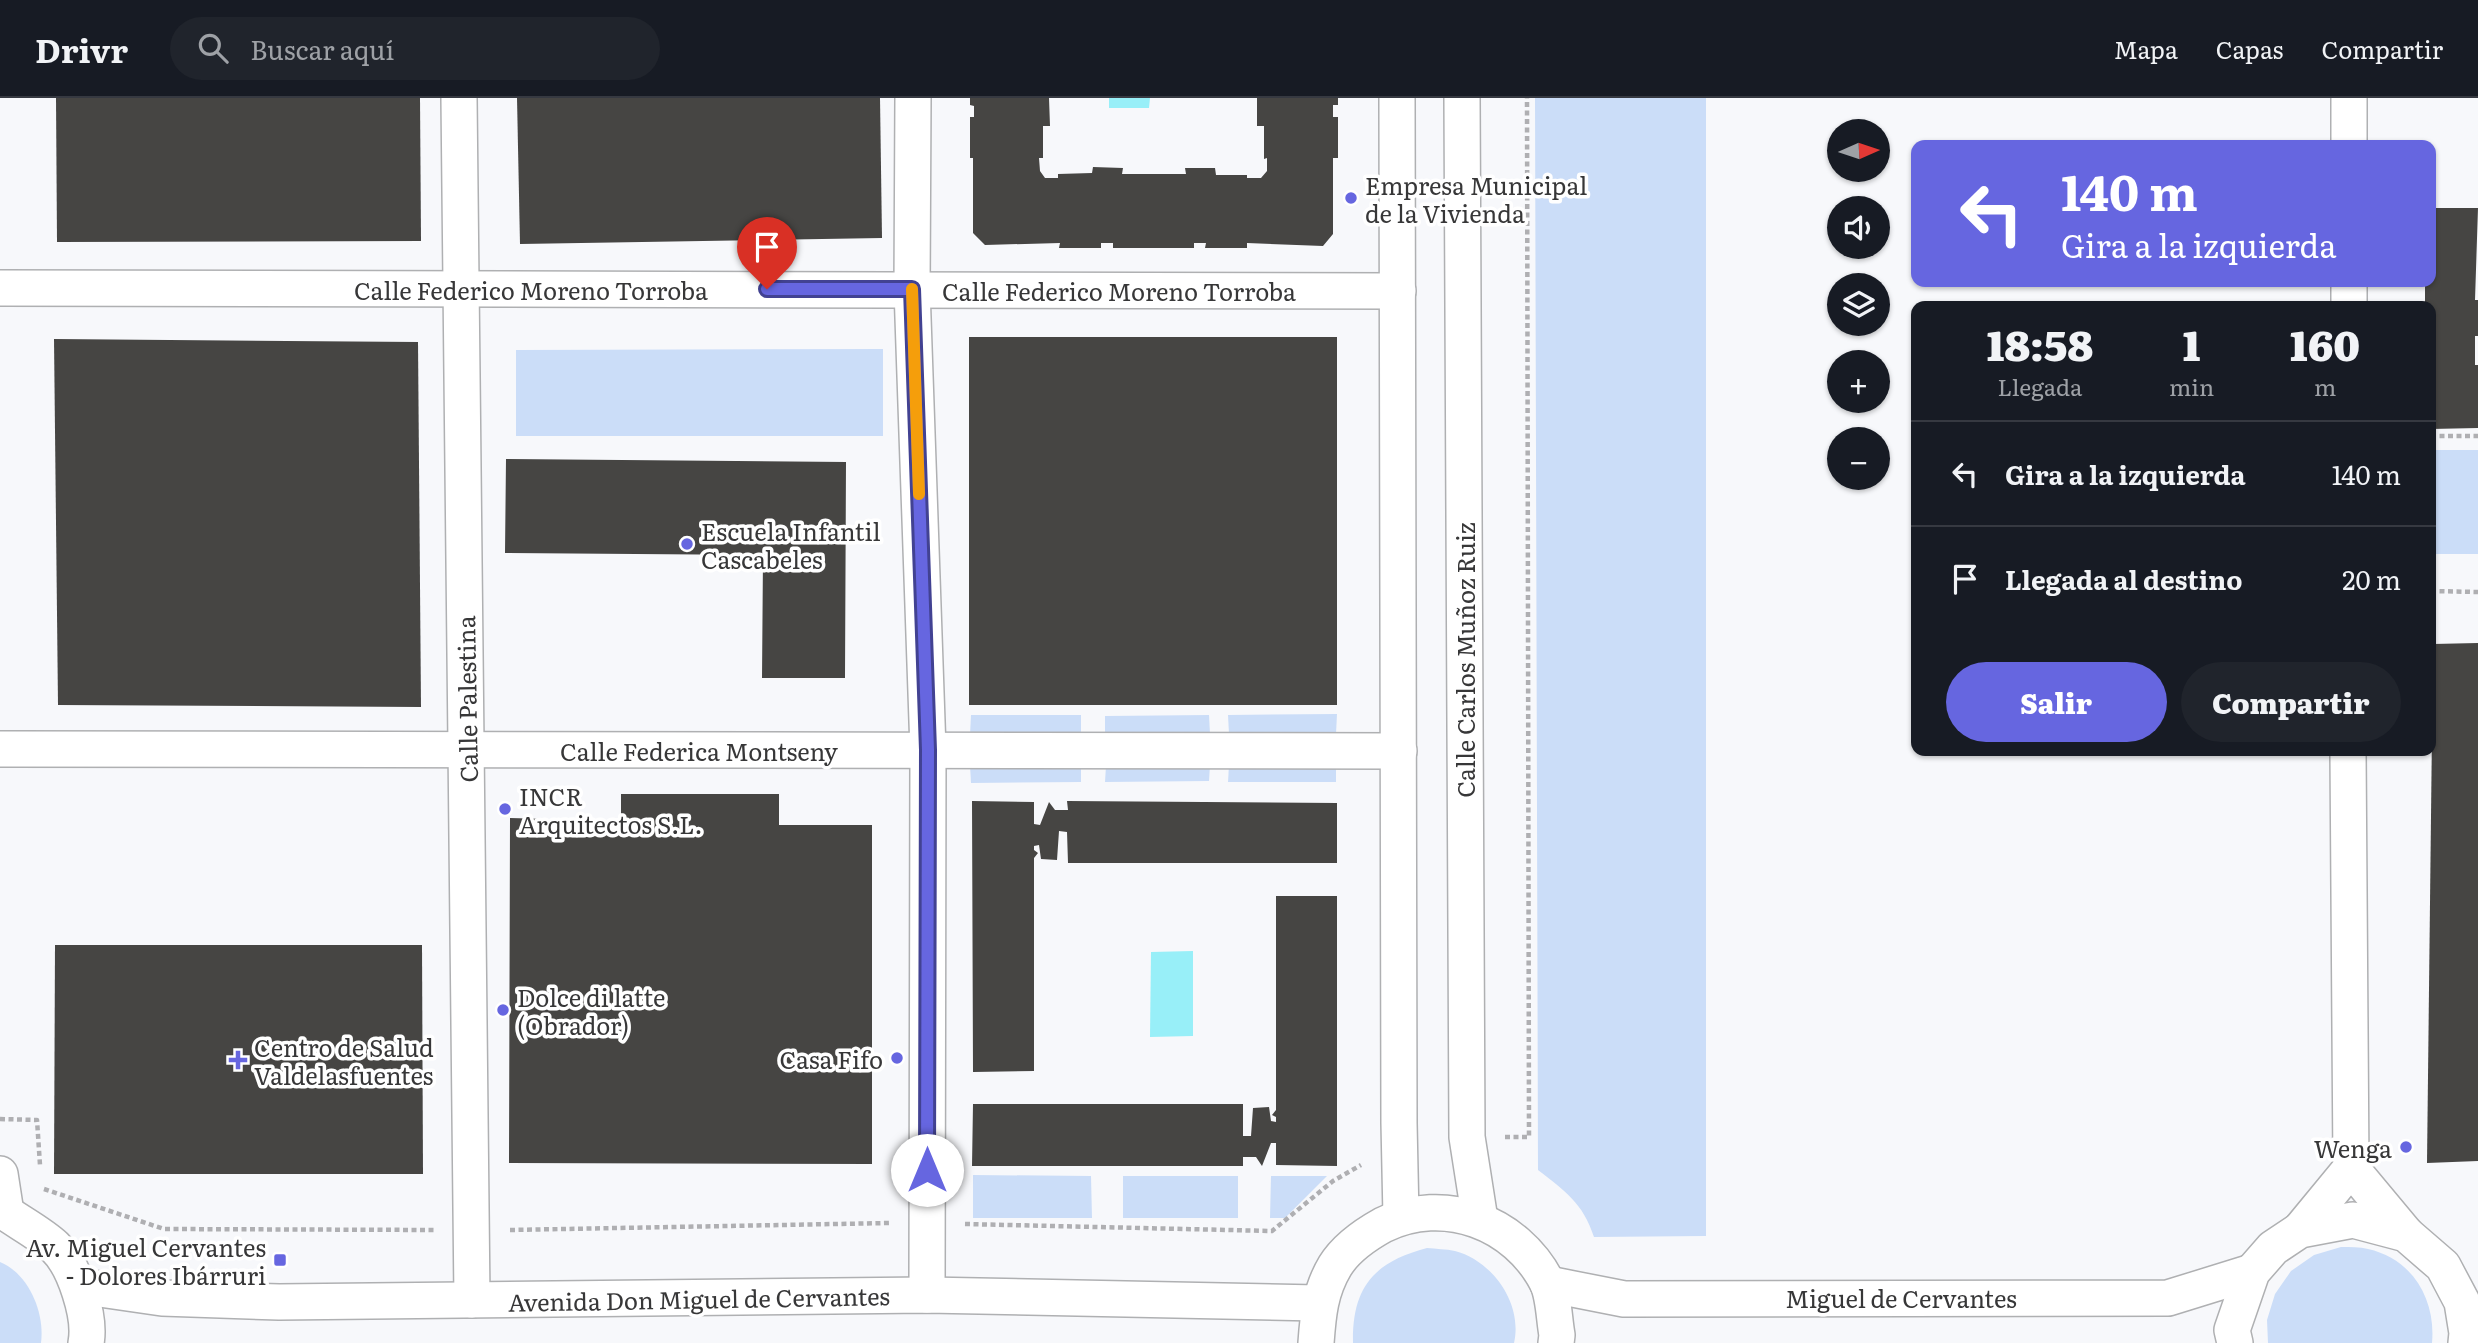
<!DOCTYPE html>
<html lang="es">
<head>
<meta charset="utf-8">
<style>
	body { margin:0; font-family:Literata,serif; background:#20242c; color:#f1f3f6; height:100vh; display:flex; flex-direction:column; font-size:26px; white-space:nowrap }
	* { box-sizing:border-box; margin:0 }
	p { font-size:23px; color:#9ea1a6 }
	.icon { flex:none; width:38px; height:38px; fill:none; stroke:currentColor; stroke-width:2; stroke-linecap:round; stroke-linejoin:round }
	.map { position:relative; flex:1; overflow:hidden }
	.details { position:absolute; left:1911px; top:203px; width:525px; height:455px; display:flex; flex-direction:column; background:#171b24; border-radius:14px; box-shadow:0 2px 5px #0004 }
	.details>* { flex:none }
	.banner { position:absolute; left:1911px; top:42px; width:525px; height:147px; border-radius:14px; box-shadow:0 2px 5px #0004; background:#6666e0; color:#fff; overflow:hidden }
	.needle { width:46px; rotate:87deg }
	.controls { position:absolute; left:1827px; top:21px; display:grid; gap:14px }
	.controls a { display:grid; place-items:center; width:63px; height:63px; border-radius:50%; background:#171b24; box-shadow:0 2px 5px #0004; font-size:35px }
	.pin { position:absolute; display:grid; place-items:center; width:60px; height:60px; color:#fff; margin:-72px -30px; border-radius:50% 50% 50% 0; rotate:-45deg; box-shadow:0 0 7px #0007 }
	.pin .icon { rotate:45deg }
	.me { position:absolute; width:77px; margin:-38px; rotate:0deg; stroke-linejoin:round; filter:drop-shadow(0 0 5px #0008) }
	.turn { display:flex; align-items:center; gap:24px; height:147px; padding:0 35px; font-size:32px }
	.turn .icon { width:91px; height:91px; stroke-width:2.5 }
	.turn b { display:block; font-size:49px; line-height:60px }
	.eta { display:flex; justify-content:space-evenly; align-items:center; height:119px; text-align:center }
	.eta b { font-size:42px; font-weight:800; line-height:49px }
	.button { display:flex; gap:14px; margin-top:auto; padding:14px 35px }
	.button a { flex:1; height:80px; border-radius:42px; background:#6666e0; color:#fff; font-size:28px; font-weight:800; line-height:80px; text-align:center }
	.button a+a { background:#20242c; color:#f1f3f6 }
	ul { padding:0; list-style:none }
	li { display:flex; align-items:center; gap:21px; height:105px; padding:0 35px; border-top:2px solid #363941 }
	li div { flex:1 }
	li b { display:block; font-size:26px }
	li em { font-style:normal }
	header { display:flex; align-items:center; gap:42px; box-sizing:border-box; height:98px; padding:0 35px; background:#171b24; border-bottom:2px solid #363941 }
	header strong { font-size:33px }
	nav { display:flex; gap:38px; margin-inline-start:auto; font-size:24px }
	.search { width:490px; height:63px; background:#20242c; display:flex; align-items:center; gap:18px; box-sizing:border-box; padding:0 24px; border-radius:38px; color:#9ea1a6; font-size:26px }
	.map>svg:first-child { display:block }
	.green { fill:#cbddf8 }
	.water { fill:#98eff8 }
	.building { fill:#464543 }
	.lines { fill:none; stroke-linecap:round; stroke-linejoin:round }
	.street-casing { stroke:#afb0b2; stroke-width:38 }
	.path { stroke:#afafb2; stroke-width:4.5; stroke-dasharray:5 3.5; stroke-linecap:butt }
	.street { stroke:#fff; stroke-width:35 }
	.route-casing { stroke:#424292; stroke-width:18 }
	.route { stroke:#6666e0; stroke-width:12 }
	.slow { stroke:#f59e0b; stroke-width:12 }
	.poi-dot { fill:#6666e0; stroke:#fff; stroke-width:2.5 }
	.labels { text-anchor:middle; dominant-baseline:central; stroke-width:7; stroke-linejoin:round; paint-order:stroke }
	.poi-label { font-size:24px; fill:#373738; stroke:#fff; text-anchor:start }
	.street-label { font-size:24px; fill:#373738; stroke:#fff }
</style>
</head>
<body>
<header>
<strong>Drivr</strong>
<div class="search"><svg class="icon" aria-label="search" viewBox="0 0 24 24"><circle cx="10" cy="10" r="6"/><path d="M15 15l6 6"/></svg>Buscar aquí</div>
<nav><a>Mapa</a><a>Capas</a><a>Compartir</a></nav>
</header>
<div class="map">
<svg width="2478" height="1245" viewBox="0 0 2478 1245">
	<rect width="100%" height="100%" fill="#f7f8fb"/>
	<g class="green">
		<path d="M1535 0H1706V1138L1594 1139C1583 1105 1565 1093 1538 1072Z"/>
		<path d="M883 251V338H516V252Z"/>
		<rect x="2431" y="352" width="47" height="104"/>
		<path d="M1337 616 1336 636H1229L1228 617Z"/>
		<path d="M971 617H1081V636L970 637Z"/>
		<path d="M1209 617 1210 636 1105 637V618Z"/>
		<path d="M970 667H1081V684L971 685Z"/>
		<path d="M1210 667 1209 683 1105 684 1106 668Z"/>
		<path d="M1229 667H1336V684H1228Z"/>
		<path d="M973 1077 1091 1078 1092 1120H973Z"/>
		<rect x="1123" y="1078" width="115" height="42"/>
		<path d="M1271 1078H1327L1285 1120H1270Z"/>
		<path d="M2341 1149C2350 1149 2360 1149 2368 1151 2413 1161 2436 1202 2432 1245H2268L2267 1222 2275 1196 2291 1173 2314 1157Z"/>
		<path d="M1427 1150C1436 1151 1446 1151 1455 1153 1493 1163 1523 1206 1514 1245H1353C1352 1189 1374 1164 1427 1150Z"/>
		<path d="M0 1164C29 1176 45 1215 41 1245H0Z"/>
	</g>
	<g class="water">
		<path d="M1109 0H1150L1149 10H1109Z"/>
		<path d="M1193 853V938L1150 939 1151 854Z"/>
	</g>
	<g class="building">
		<path d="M56 0H420L421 143 57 144Z"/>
		<path d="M517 0H880L882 140 520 146Z"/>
		<path d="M970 0H1049L1050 28H1043V60H1039L1040 73 1045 80H1058V76L1092 75 1093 69 1123 70 1122 76H1186L1185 70H1215L1216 77H1247V80H1261L1267 73V60L1264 61V28H1257V0H1338V7H1333V19H1338V60H1333V136L1323 148 1247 145V150H1205L1206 145H1194V150H1113V145H1101V150H1059L1060 145 985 147 973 135V60H970V19H974V8L970 7Z"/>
		<path d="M2431 110H2478L2475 202H2478V238H2475V267H2478V330L2431 331V208H2425V184H2431Z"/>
		<rect x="969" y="239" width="368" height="368"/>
		<path d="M54 241 418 244 421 609 58 607Z"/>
		<path d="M506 361 846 364 845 580H762L763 457 505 455Z"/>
		<path d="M2478 545V1063L2427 1065 2433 546Z"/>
		<path d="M621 696H779V727H872V1066L509 1065 510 720 621 723Z"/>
		<path d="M972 703 1034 704V726L1040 727 1049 704 1055 712H1068L1067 703 1337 705V765H1068L1067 734 1059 733 1057 762 1041 761 1039 747 1034 748V752L1038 755 1034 760V973L973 974Z"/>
		<path d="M1276 798H1337V1068L1276 1067V1045H1271L1262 1068 1256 1059H1243V1068H972L973 1006H1243V1038H1251L1253 1010 1269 1009 1271 1023 1276 1024V1019L1272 1017 1276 1012Z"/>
		<path d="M55 847H422L423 1076H54Z"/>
	</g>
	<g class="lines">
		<defs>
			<g id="street">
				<path d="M459 0 472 1202"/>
				<path d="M913 0 912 191 928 652 927 1197"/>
				<path d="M1397 0 1399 1025 1401 1119"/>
				<path d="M1462 0 1467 1039 1480 1122"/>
				<path d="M2349 47V0"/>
				<path d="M0 190 1398 193"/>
				<path d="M2349 208V184"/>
				<path d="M0 651 1399 653"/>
				<path d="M2351 1070 2406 1136"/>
				<path d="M0 1076 6 1115"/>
				<path d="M0 1114 6 1115C22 1126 41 1136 55 1149 75 1168 91 1219 86 1245"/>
				<path d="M2300 1132 2351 1070 2348 653"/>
				<path d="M1548 1186 1624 1201 2168 1200 2252 1174"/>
				<path d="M79 1188 162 1200 279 1204 927 1197 1318 1205"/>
				<path d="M1316 1245C1318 1217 1320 1193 1335 1168 1346 1150 1365 1137 1383 1127 1444 1097 1516 1124 1547 1184 1554 1198 1554 1221 1557 1237L1556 1245"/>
				<path d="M2235 1245 2232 1232 2252 1174 2273 1150 2300 1132 2353 1122 2406 1136 2443 1168 2462 1204 2467 1235 2466 1245"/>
			</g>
		</defs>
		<use href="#street" class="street-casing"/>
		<g class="path">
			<path d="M2431 338H2478"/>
			<path d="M2431 493 2478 494"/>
			<path d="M0 1021 37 1022 40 1067"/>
			<path d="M1505 1039H1529L1527 0"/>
			<path d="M44 1091 164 1131 435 1132"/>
			<path d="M965 1126 1272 1133 1333 1083 1361 1067"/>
			<path d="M510 1132 890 1125"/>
		</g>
		<use href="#street" class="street"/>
	</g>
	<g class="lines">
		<defs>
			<path id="route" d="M767 191H912L928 652 927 1072"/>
		</defs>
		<use href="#route" class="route-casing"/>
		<use href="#route" class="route"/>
		<path class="slow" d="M912 191 919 396"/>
	</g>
	<g class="poi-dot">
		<circle cx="1351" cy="100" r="7"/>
		<circle cx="687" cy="446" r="7"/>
		<circle cx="505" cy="711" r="7"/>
		<circle cx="503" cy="912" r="7"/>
		<circle cx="897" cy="960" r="7"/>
		<path d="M234.5 951.5h7v7h7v7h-7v7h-7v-7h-7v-7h7z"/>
		<circle cx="2406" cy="1049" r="7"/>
		<rect x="273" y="1155" width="14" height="14" rx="3.5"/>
	</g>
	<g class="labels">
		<g class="poi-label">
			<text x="1365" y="86">Empresa Municipal<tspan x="1365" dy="28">de la Vivienda</tspan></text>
			<text x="701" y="432">Escuela Infantil<tspan x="701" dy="28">Cascabeles</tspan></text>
			<text x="519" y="697">INCR<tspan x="519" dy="28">Arquitectos S.L.</tspan></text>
			<text x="517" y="898">Dolce di latte<tspan x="517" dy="28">(Obrador)</tspan></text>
			<text x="254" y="948">Centro de Salud<tspan x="254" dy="28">Valdelasfuentes</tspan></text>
			<text x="883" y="960" text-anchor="end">Casa Fifo</text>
			<text x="2392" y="1049" text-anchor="end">Wenga</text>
			<text x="266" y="1148" text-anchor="end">Av. Miguel Cervantes<tspan x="266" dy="28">- Dolores Ibárruri</tspan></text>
		</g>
		<g class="street-label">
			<text x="531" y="191">Calle Federico Moreno Torroba</text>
			<text x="1119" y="192">Calle Federico Moreno Torroba</text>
			<text transform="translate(1464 562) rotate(-90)">Calle Carlos Muñoz Ruiz</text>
			<text transform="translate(466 601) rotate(-91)">Calle Palestina</text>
			<text x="699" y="652">Calle Federica Montseny</text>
			<text x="1901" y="1199">Miguel de Cervantes</text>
			<text transform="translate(699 1200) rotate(-1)">Avenida Don Miguel de Cervantes</text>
		</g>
	</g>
</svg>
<div class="controls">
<a><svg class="needle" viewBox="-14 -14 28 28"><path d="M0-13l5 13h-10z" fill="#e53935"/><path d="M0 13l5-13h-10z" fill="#9ea1a6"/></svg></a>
<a><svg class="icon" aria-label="sound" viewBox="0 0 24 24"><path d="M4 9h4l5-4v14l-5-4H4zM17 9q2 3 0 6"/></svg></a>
<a><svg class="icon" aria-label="layers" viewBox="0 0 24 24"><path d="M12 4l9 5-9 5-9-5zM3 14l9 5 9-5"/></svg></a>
<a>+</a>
<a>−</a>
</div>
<div class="pin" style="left:767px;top:191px;background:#d93025"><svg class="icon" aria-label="arrive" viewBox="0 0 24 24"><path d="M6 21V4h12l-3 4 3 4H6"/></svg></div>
<svg class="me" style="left:927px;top:1072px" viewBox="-20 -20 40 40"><circle r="19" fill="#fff"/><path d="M0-13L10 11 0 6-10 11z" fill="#6666e0"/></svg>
<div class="banner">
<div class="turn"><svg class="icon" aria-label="left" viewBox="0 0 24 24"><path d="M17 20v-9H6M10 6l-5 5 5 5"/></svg><div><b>140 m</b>Gira a la izquierda</div></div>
</div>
<section class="details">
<div class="eta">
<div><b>18:58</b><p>Llegada</p></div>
<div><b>1</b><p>min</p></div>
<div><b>160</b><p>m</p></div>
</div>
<ul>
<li><svg class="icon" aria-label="left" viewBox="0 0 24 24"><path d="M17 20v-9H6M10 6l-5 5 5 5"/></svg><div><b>Gira a la izquierda</b></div><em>140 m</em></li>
<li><svg class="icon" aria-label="arrive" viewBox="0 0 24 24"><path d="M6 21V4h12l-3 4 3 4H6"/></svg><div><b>Llegada al destino</b></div><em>20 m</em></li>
</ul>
<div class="button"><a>Salir</a><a>Compartir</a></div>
</section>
</div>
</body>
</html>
